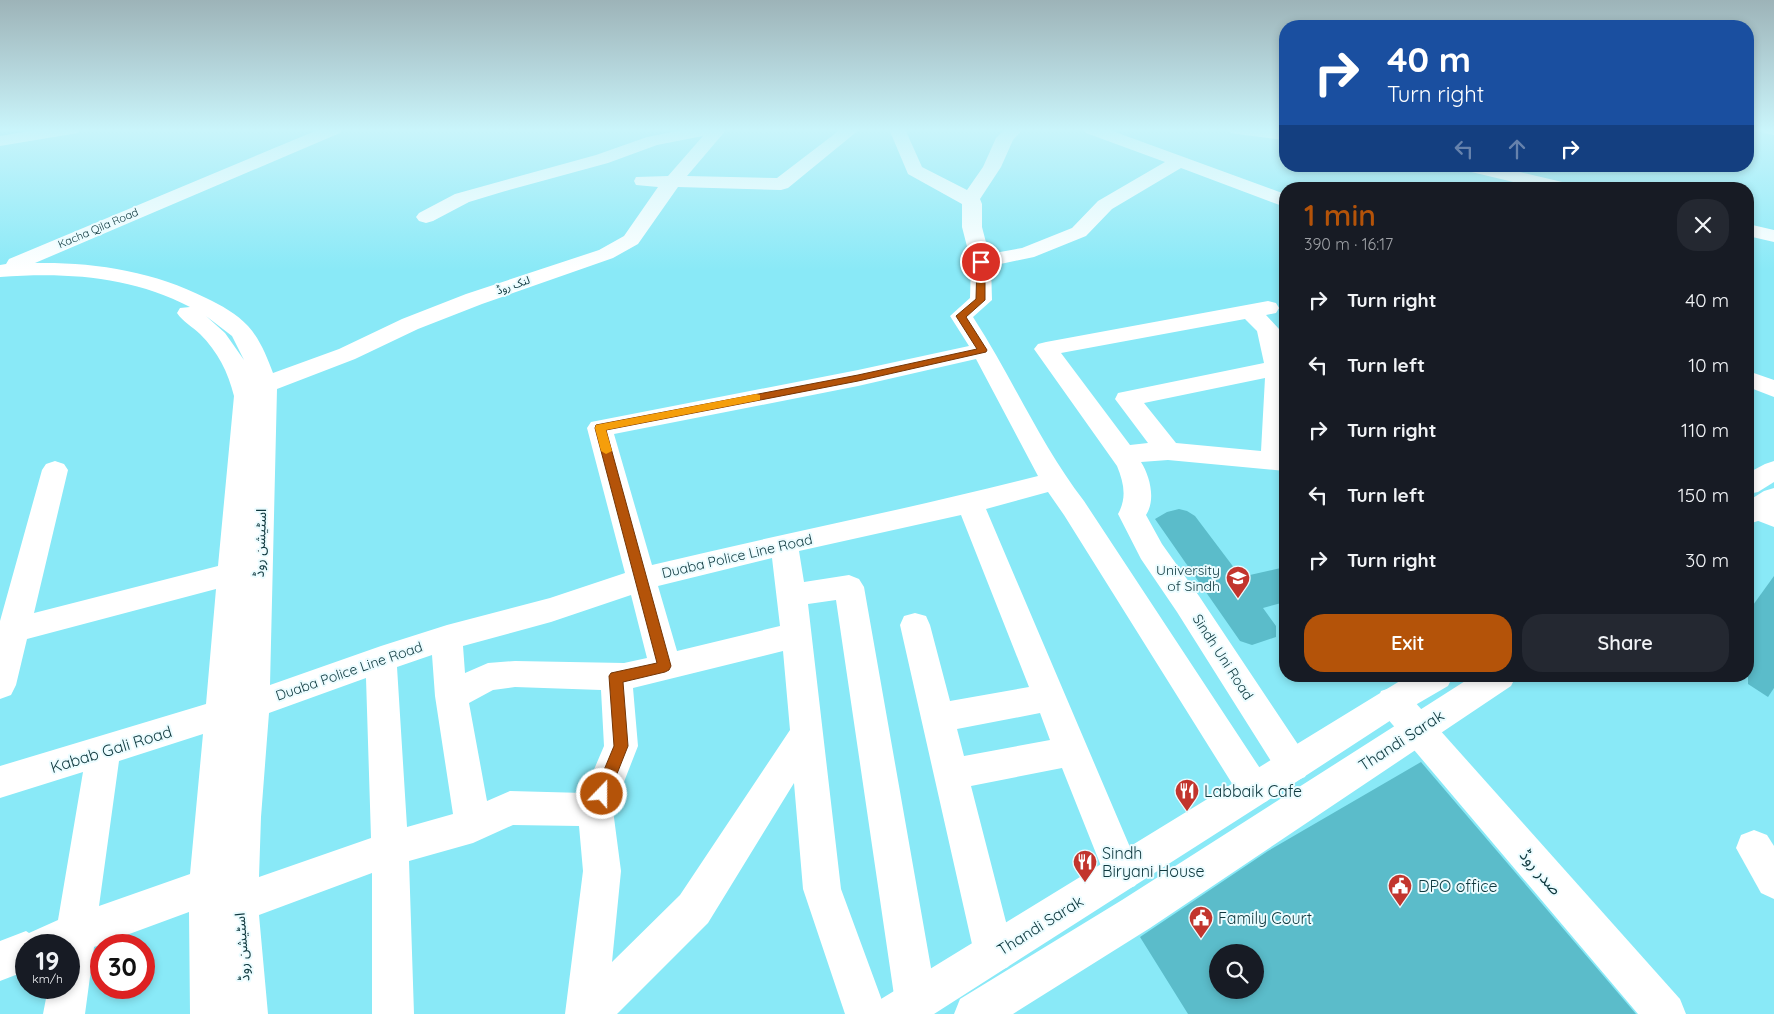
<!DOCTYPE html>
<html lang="en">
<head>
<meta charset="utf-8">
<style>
	body { margin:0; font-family:Quicksand,"Noto Sans Arabic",sans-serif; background:#242831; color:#f1f3f6; height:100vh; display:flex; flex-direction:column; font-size:19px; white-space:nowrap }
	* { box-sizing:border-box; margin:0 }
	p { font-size:16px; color:#9ea1a6 }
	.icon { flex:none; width:28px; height:28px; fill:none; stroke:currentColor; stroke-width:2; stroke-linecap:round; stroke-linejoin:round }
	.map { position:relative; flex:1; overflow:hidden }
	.sheet { position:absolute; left:1279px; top:182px; width:475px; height:500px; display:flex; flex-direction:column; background:#171b24; border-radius:20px; box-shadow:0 2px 8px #0003 }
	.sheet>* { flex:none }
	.top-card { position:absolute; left:1279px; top:20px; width:475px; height:152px; border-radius:20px; box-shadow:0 2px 8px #0003; background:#1a4fa0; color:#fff; overflow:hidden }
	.tools { position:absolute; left:1209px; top:944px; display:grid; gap:10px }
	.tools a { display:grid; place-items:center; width:55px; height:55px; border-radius:50%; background:#171b24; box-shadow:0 2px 8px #0003; font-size:25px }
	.speed { position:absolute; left:15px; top:934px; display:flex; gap:10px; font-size:25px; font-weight:700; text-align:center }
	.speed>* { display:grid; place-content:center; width:65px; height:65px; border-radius:50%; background:#171b24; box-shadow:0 2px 8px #0003; line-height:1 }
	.speed small { font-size:12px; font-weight:400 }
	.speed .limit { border:8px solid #d22; background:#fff; color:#111 }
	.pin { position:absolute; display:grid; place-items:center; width:42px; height:42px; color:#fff; margin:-21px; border:2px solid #fff; border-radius:50%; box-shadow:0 1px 5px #0007 }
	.me { position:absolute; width:55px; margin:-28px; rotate:22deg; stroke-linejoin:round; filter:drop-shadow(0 0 4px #0008) }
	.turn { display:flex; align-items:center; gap:18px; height:105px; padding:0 25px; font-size:22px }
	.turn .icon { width:65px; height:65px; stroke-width:2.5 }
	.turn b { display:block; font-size:35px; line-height:42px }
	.lanes { display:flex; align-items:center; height:48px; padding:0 25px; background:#0003; justify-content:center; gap:25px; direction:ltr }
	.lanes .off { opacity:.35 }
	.round { display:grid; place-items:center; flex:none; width:52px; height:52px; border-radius:20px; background:#242831 }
	.headline { display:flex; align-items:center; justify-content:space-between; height:85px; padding:0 25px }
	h1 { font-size:30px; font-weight:600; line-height:38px; color:#b45309 }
	.action { display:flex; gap:10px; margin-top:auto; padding:10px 25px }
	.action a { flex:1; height:58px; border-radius:20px; background:#b45309; color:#fff; font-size:20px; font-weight:600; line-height:58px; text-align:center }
	.action a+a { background:#242831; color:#f1f3f6 }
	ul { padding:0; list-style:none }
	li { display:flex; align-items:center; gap:15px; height:65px; padding:0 25px }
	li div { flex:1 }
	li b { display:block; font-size:19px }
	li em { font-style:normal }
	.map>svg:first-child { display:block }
	.building { fill:#5bbcca; fill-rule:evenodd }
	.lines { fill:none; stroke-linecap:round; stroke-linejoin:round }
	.minor { fill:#fff; fill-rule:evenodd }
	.major { fill:#fff; fill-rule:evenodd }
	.route { fill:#b45309; stroke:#753606 }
	.slow { fill:#f59e0b }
	.labels { text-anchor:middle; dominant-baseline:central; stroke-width:4; stroke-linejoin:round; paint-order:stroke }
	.far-street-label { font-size:11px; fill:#0e383e; stroke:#ebfcff }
	.street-label { font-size:14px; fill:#0e383e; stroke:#ebfcff }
	.poi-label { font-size:14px; fill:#0e383e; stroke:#ebfcff; text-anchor:end }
	.near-street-label { font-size:16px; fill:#0e383e; stroke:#ebfcff }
	.near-poi-label { font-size:16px; fill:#0e383e; stroke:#ebfcff; text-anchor:start }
</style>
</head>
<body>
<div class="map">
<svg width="1774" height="1014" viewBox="0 0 1774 1014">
	<rect width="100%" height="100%" fill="#89e9f7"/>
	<g class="building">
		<path d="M1179 509 1187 511 1195 516 1241 577 1285 567V602L1263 608 1276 626V637L1252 645 1240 641 1155 519 1167 512Z"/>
		<path d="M1774 576V688L1768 697 1748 684V612Z"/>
		<path d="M1421 762 1636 1014H1188L1140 937 1268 851ZM1218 952H1255V990H1218Z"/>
	</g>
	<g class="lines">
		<g class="minor">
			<path d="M42 129H81L78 133 0 146V136Z"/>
			<path d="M320 129H343L340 133 35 263C94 262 153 271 206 298 221 305 237 314 248 326 260 339 267 357 273 373L339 349 402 319 466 294 599 250 624 236 658 187 636 185 634 181 636 177 668 176 703 136 657 145 608 163 502 192 469 202 433 221 426 223 419 221 416 217 419 213 455 194 596 155 647 137 688 129H727L687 176 777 178 841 129H860L788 188 781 190 678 187 638 244 613 258 482 304 418 329 355 359 277 389 270 685 381 646 447 625 550 598 625 573 587 428 591 422 858 370 969 346 950 316 970 298 971 262 962 227V204L908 174 889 129H905L922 167 967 190 983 167 996 138 1005 129H1023L1013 140 1001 167 980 199 982 204V227L989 254 1022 248 1072 228 1098 201 1165 162 1086 133 1084 129H1107L1285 194V207L1181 168 1112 209 1086 236 1034 257 991 266 992 300 973 317C1012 377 1040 444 1084 501L1267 779 1273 790 1267 801 1255 806 1243 801 1064 515 1048 492 986 509 1141 873 1135 886 1122 891 1109 886 1062 768 971 786 1014 953 1008 967 994 973 980 967 974 953 900 625 904 616 915 613 926 616 930 625 950 701 1029 687 961 515 799 551 804 582 849 575 859 579 864 587 937 1002 932 1014H900L895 1002 836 600 808 604 841 889 887 1014H845L803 889 794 783 708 923 617 1014H565L583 871 579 826 513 825 473 843 409 861 414 1014H372V873L259 915 268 1014H190L189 912 94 947 85 1014H43L48 988H69V945H26V971L0 981V941L26 931 29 933 58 920 83 772 0 798V766L206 704 216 589 27 639 16 685 11 695 0 699V621L42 470 46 464 55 461 64 464 68 470 34 613 218 566 234 396C228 372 218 352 200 334 193 327 183 322 177 313L180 308 190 307C131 276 66 272 0 277V265L6 264 9 259ZM206 316 232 336 244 360 225 333ZM976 359 1038 476C910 509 780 534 652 565L614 434 858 386ZM772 558 780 626 677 651 658 586ZM631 595 647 658 624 663 515 661 488 663 465 673 463 646 551 622ZM783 651 790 730 680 895 612 962 621 871 613 810 638 746 633 688ZM432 655 435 696 453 814 407 827 397 667ZM366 678 371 838 259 877 261 817 269 713ZM515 687 601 690 604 746 584 793 510 791 487 801 469 703 493 690ZM1040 713 1050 740 964 756 957 729ZM203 734 190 874 99 906 119 761Z"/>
			<path d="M1228 129 1285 130V140L1237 134 1231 133Z"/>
			<path d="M1268 301 1276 303 1279 308 1276 313 1266 315 1279 329 1285 352V471L1168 460 1141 462C1150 476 1156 500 1146 515L1162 544 1199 596 1305 755 1310 766 1305 777 1293 782 1281 777 1177 612 1141 559 1118 514C1127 498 1124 483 1117 466L1034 349 1038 344 1046 342ZM1245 319 1257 331 1264 363 1118 393 1115 399 1148 443 1130 445 1061 353ZM1265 378 1261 451 1176 443 1144 403Z"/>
			<path d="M1748 371 1774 380V397L1748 387Z"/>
			<path d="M1754 499 1774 506V527L1748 517V501Z"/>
			<path d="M1393 687 1405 691 1680 999 1686 1014H1638L1381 711 1377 701 1381 691Z"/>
			<path d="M1754 830 1767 835 1774 846V899L1761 893 1736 848 1741 835Z"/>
		</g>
		<g class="major">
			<path d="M1762 129H1774V135L1764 133Z"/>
			<path d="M1460 166H1494L1575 185 1577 189H1543L1463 170Z"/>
			<path d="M1748 224 1774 230V242L1748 236Z"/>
			<path d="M1774 461V482L1758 492 1748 494V473L1765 464Z"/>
			<path d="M1774 488V511L1758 521 1748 524V501L1764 491Z"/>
			<path d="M1408 676H1453L1448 686 1405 711 1267 801 934 1014H875L881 999Z"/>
			<path d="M1473 676H1516L1511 686 1150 928 1013 1014H954L960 999 1122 900Z"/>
		</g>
	</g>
	<linearGradient id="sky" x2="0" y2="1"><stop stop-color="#9db3b8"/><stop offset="0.48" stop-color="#caf5fb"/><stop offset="1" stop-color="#caf5fb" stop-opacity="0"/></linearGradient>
	<rect width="1774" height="271" fill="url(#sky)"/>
	<path class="route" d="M981 259 985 262V300L966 317 987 350 986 352 858 381 606 430 671 666 669 670 665 672 623 682 628 746 607 799 602 801 596 799 594 794 614 746 609 676 611 673 657 663 595 428 596 425 858 375 977 349 956 316 976 299 977 262Z"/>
	<path class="slow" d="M756 394 760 395V400L606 430 612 451 606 454 601 451 595 428 596 425Z"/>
	<defs>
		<symbol id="university-pin" viewBox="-11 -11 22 30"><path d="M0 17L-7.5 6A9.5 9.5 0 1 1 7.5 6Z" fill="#c2352d" stroke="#ebfcff"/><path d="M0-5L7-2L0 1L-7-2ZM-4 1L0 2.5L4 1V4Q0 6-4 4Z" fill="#fff"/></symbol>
		<symbol id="restaurant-pin" viewBox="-11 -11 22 30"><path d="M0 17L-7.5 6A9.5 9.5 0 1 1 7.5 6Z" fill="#c2352d" stroke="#ebfcff"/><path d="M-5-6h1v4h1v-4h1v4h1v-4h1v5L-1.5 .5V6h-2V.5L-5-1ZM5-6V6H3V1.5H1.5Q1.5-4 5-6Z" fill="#fff"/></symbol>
		<symbol id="civic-pin" viewBox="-11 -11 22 30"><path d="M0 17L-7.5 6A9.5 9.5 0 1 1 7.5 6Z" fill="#c2352d" stroke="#ebfcff"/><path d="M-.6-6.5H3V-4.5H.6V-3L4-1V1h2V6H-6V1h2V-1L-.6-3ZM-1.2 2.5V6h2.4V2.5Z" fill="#fff"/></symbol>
	</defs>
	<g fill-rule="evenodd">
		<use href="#university-pin" x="1224" y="564" width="28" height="38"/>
		<use href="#restaurant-pin" x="1173" y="777" width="28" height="38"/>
		<use href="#restaurant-pin" x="1071" y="848" width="28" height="38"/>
		<use href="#civic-pin" x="1386" y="872" width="28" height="38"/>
		<use href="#civic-pin" x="1187" y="904" width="28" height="38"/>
	</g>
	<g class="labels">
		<g class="far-street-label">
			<text transform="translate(98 228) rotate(-23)">Kacha Qila Road</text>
			<text transform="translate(513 285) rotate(-19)">لنک روڈ</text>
		</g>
		<g class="street-label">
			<text transform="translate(260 543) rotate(-88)">اسٹیشن روڈ</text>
			<text transform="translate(737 556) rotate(-13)">Duaba Police Line Road</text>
			<text transform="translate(1223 657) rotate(57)">Sindh Uni Road</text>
			<text transform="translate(349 671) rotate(-19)">Duaba Police Line Road</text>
			<text transform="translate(242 947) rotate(-94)">اسٹیشن روڈ</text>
		</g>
		<g class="poi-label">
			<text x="1220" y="570">University<tspan x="1220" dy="16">of Sindh</tspan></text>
		</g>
		<g class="near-street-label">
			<text transform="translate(1401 740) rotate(-33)">Thandi Sarak</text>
			<text transform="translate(111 749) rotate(-17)">Kabab Gali Road</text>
			<text transform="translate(1541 872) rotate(49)">صدر روڈ</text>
			<text transform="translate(1040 925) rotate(-32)">Thandi Sarak</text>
		</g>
		<g class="near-poi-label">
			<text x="1204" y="791">Labbaik Cafe</text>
			<text x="1102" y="853">Sindh<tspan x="1102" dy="18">Biryani House</tspan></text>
			<text x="1418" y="886">DPO office</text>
			<text x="1218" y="918">Family Court</text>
		</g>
	</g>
</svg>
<div class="tools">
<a><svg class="icon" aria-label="search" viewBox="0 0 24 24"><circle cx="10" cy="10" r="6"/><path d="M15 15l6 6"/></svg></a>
</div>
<div class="speed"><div>19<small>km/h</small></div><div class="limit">30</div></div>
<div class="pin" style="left:981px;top:262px;background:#d93025"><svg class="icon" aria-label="arrive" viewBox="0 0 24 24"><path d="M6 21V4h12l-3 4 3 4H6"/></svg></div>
<svg class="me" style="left:602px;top:794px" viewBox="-20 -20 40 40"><circle r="17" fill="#b45309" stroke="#fff" stroke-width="3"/><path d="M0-11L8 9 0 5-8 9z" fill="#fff"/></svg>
<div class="top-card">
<div class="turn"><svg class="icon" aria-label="right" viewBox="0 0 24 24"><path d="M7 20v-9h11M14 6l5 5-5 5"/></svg><div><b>40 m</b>Turn right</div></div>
<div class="lanes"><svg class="icon off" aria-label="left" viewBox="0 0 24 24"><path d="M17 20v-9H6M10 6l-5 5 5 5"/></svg><svg class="icon off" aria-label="ahead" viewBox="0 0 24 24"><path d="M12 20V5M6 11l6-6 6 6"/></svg><svg class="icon" aria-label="right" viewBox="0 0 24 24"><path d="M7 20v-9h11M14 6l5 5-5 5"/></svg></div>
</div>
<section class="sheet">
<div class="headline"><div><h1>1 min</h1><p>390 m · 16:17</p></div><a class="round"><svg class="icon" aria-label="close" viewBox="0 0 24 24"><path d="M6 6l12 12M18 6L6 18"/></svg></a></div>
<ul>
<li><svg class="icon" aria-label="right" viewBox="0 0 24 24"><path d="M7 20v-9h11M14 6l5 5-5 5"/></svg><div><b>Turn right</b></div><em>40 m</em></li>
<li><svg class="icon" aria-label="left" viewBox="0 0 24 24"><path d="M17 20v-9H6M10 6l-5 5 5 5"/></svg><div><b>Turn left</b></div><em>10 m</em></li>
<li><svg class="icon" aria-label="right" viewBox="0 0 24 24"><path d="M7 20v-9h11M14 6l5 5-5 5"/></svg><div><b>Turn right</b></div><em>110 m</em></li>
<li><svg class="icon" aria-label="left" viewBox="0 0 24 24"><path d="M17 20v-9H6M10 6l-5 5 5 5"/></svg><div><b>Turn left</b></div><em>150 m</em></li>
<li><svg class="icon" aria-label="right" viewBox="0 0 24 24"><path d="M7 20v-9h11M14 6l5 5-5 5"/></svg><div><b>Turn right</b></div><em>30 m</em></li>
</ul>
<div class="action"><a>Exit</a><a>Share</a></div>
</section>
</div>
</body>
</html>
